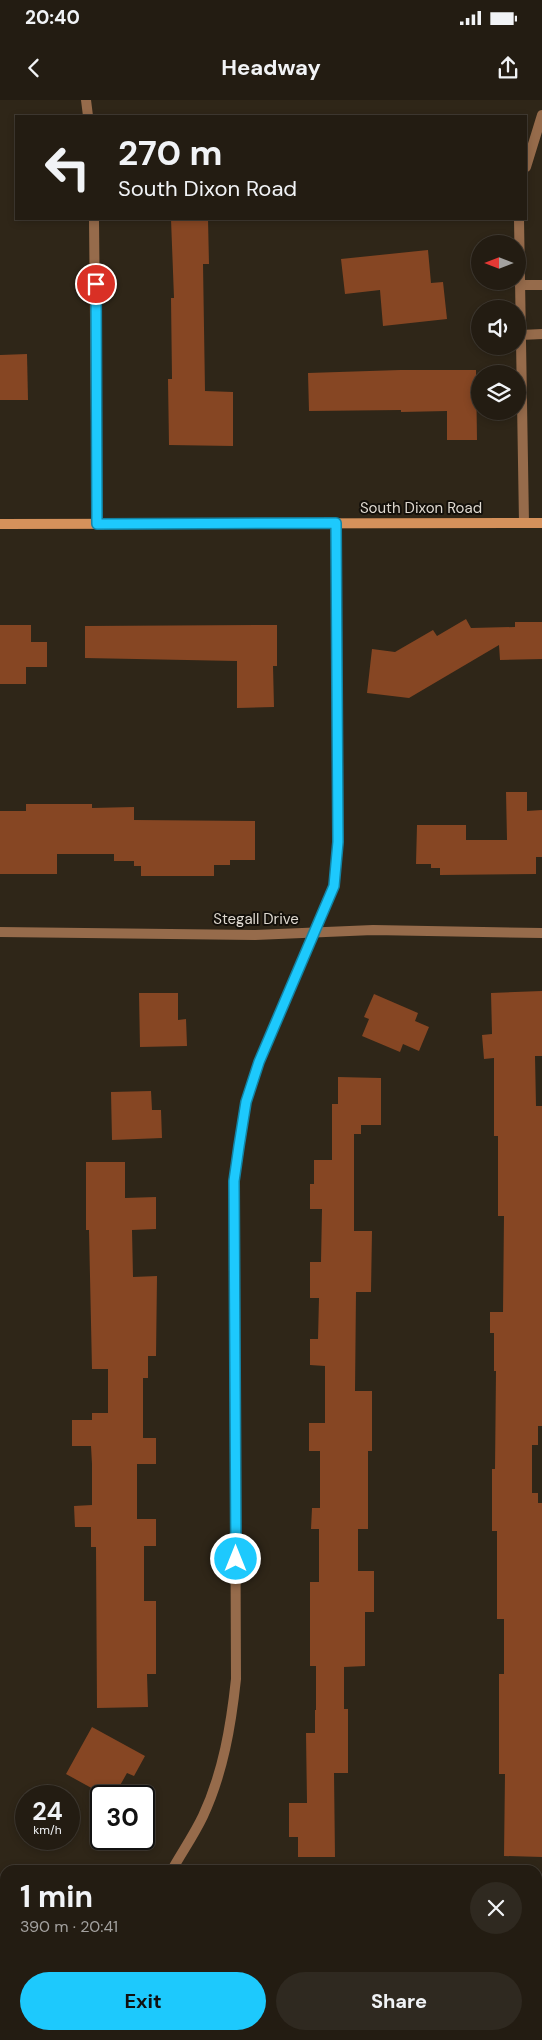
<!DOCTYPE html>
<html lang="en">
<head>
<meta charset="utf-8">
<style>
	body { margin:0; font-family:"DM Sans",sans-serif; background:#2f2920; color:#f1f3f6; height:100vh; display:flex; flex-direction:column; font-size:19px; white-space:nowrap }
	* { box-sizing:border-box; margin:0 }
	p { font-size:16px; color:#a3a19f }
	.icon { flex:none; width:28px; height:28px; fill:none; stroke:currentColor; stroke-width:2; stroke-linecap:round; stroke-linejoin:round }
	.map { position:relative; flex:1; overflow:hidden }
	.drawer { position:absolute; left:0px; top:1765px; width:542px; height:175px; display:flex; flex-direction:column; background:#231c12; border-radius:15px 15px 0 0; box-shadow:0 2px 8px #0003,0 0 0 1px #403a32 }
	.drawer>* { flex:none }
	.top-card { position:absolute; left:15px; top:15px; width:512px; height:105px; border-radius:0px; box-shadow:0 2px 8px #0003,0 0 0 1px #403a32; background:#231c12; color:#f1f3f6; overflow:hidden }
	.needle { width:32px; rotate:270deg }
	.controls { position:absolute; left:471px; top:135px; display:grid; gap:10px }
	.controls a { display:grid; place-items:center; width:55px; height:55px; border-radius:50%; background:#231c12; box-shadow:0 2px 8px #0003,0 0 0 1px #403a32; font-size:25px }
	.speed { position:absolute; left:15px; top:1685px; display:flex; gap:10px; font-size:25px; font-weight:700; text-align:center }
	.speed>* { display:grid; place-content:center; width:65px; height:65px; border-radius:50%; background:#231c12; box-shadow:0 2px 8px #0003,0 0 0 1px #403a32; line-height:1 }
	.speed small { font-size:12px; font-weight:400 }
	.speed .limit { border:2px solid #111; border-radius:8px; background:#fff; color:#111 }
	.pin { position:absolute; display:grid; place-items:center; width:42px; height:42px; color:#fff; margin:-21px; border:2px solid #fff; border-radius:50%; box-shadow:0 1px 5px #0007 }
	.me { position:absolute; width:55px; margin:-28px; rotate:0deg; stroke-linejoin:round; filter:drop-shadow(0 0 4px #0008) }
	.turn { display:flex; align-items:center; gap:18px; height:105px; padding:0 20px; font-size:22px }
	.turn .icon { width:65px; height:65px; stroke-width:2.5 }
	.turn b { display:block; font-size:35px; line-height:42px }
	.round { display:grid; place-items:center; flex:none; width:52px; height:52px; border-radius:26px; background:#2f2920 }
	.summary { display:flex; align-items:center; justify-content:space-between; height:85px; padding:0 20px }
	h1 { font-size:30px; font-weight:700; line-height:38px }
	.button { display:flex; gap:10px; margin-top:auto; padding:10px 20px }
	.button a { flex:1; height:58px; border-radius:30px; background:#1dc9fd; color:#111; font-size:20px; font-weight:700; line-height:58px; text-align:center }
	.button a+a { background:#2f2920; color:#f1f3f6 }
	.status { display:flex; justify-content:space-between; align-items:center; height:35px; padding:0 25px; background:#231c12; direction:ltr }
	.status svg { height:14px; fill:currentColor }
	header { display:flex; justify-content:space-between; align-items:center; height:65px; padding:0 20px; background:#231c12; font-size:22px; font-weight:700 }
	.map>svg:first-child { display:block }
	.building { fill:#864623 }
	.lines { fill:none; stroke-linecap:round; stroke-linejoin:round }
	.service { stroke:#966b4b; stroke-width:10 }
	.minor { stroke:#966b4b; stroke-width:10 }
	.secondary { stroke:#d5915b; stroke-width:10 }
	.route-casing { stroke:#1383a4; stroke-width:12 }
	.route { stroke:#1dc9fd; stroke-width:9 }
	.labels { text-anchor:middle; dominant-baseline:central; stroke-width:4; stroke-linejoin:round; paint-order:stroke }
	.street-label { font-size:15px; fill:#dfd9d0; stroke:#14100a }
</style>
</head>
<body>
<div class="status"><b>20:40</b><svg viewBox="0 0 49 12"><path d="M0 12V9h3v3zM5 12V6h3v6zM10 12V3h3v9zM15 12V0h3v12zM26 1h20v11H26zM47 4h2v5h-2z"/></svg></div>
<header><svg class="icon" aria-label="back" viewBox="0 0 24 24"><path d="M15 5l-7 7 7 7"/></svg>Headway<svg class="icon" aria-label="share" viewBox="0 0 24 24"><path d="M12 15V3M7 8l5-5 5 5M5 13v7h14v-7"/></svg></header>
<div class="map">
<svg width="542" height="1940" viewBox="0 0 542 1940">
	<rect width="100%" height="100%" fill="#2f2618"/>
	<g class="building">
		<path d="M171 119H208L209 164H203L205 291 233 292V346L169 345 168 279H172L171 198H174Z"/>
		<path d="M428 150 431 183 443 182 447 219 383 226 380 190 345 194 341 159Z"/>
		<path d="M27 254 28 300H0V255Z"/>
		<path d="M400 270H476L477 340H447V311L401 312V310L309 311 308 273Z"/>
		<path d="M466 519 471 528 515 527V522H542V559L500 560 499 545 409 598 367 593 372 549 395 552 433 530 437 536Z"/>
		<path d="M0 525H31V542H47V567H26V584H0Z"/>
		<path d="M277 525V566H273L274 607 237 608V561L85 558V526Z"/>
		<path d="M506 692H527V711L542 710V757H536V774L440 775V768H431V764H416L417 725H466V740H507Z"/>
		<path d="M26 704H92V708L134 707V720L255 721V760H230V765H214V776H141V766H134V761H114V754H57V774H0V711H26Z"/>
		<path d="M542 891V956H535L536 1006H542V1326H538V1345H532V1393H538V1403H542V1757L504 1756 505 1674H499V1574H504V1519H497V1431H492V1369H495L496 1271H494V1233H490V1212H503L504 1116H498V1036H494V958L484 959 482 935 492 934 491 893Z"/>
		<path d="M139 893H178V920L186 919 187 946 140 947Z"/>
		<path d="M374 894 418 913 415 921 429 927 419 951 403 944 400 952 362 936 369 919 364 917Z"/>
		<path d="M338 977 381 978V1025H361V1034H354V1131H372L371 1192H356L355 1291H372V1351H368V1429H358V1471H374V1512H365V1566L344 1567V1609H348V1673H334L335 1757H298V1737H289V1703H307L306 1633H315V1610H316V1566H310V1482H319V1429H311L312 1408H320V1351H309V1323H325V1266L310 1265V1239H318L319 1198H310V1162H321L322 1109H310V1084H314V1060H332V1004H338Z"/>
		<path d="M151 991 152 1010H161L162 1038 112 1040 111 992Z"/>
		<path d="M86 1062H125V1098L156 1097V1129L132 1130 133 1177 157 1176 156 1256H148V1278H143V1338H156V1364H137V1419H156V1446H144V1501H156V1574H147L148 1607 97 1608 96 1447H91V1427H75L74 1406 92 1405V1364L91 1346H72V1320H92V1313H108V1269H92L89 1130H86Z"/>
		<path d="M92 1627 145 1656 134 1676 127 1673 114 1696H106L66 1674Z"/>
	</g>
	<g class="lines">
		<g class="service">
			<path d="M520 185H542"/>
			<path d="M521 235 542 234"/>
		</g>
		<g class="minor">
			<path d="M86 0 88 16"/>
			<path d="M526 67 542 15"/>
			<path d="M94 119 97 424"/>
			<path d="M519 119 524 423"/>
			<path d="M0 832 255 835 373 830 542 833"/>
			<path d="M172 1770C182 1752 194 1735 203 1716 223 1673 231 1626 236 1579L234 1081 246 1002 259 962 334 785 338 742 336 423"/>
			<path d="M538 1812H542"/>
			<path d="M0 1813 5 1812"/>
			<path d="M100 1940 101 1935"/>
		</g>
		<path class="secondary" d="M0 424 542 423"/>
	</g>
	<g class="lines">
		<defs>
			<path id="route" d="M96 184 97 424 336 423 338 742 334 786 259 962 246 1002 239 1046 234 1081 236 1459"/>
		</defs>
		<use href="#route" class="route-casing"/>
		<use href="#route" class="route"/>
	</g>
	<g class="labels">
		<g class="street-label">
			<text x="421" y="408">South Dixon Road</text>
			<text x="256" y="819">Stegall Drive</text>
		</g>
	</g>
</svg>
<div class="controls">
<a><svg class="needle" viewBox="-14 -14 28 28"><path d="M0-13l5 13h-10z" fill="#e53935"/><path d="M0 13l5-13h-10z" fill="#a3a19f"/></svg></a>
<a><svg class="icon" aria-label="sound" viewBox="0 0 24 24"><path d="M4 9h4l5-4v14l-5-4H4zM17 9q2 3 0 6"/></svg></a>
<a><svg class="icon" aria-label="layers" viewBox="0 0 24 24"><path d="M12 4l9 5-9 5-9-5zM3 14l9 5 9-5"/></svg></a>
</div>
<div class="speed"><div>24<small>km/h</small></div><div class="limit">30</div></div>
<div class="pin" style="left:96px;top:184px;background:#d93025"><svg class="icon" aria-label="arrive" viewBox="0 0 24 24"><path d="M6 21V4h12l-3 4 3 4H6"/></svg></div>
<svg class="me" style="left:236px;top:1459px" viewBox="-20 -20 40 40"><circle r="17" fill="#1dc9fd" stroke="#fff" stroke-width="3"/><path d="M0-11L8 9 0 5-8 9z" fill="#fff"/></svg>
<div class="top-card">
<div class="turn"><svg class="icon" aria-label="left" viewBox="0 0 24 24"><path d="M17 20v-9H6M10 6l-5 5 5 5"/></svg><div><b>270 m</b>South Dixon Road</div></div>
</div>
<section class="drawer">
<div class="summary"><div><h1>1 min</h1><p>390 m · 20:41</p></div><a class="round"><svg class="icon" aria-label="close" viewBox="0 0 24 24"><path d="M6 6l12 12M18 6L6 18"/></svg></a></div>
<div class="button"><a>Exit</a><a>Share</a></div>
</section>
</div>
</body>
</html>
